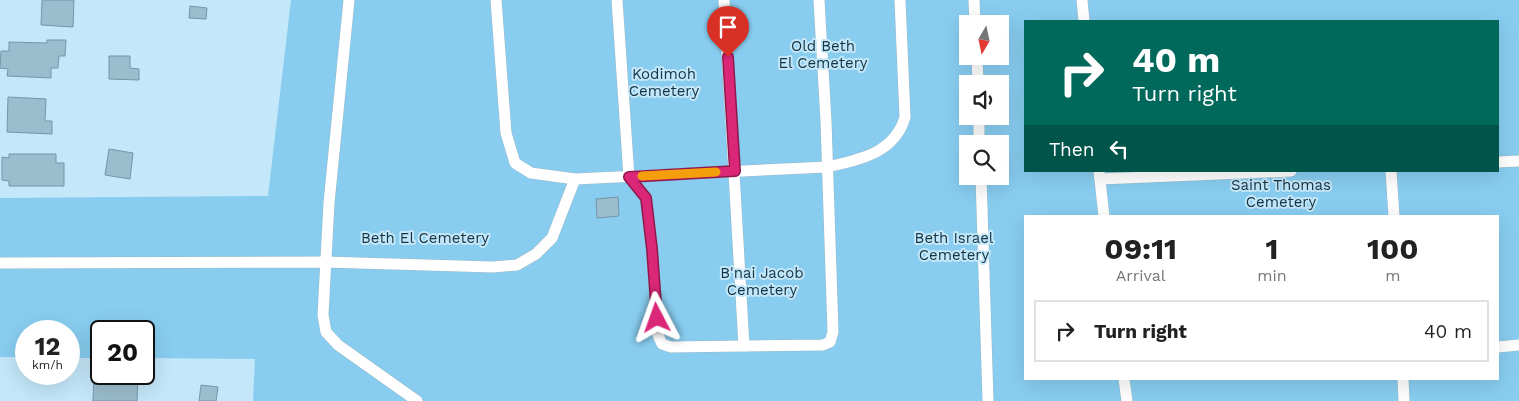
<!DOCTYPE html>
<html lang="en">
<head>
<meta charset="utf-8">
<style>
	body { margin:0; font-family:"Work Sans",sans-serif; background:#f2f2f2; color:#222; height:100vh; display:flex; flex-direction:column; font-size:19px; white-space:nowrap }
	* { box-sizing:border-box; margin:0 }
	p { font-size:16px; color:#767676 }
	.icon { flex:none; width:28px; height:28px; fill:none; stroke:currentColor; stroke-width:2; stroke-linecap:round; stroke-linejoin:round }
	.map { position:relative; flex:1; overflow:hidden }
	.sheet { position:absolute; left:1024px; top:215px; width:475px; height:165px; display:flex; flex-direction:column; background:#fff; border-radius:0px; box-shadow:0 5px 20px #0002 }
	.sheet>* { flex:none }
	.top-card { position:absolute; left:1024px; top:20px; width:475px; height:152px; border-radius:0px; box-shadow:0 5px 20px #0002; background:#00695c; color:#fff; overflow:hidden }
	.needle { width:32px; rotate:189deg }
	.buttons { position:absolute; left:959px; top:15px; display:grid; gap:10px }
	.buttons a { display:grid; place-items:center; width:50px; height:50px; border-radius:0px; background:#fff; box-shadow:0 5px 20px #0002; font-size:25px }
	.speed { position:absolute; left:15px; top:320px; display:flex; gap:10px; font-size:25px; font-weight:700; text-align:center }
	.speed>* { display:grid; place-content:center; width:65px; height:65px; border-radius:50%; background:#fff; box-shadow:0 5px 20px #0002; line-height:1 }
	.speed small { font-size:12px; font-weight:400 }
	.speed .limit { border:2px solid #111; border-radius:8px; background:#fff; color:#111 }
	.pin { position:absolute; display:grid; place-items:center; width:42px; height:42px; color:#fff; margin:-51px -21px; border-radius:50% 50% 50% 0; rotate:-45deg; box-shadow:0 0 5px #0007 }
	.pin .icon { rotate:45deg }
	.me { position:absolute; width:55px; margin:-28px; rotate:356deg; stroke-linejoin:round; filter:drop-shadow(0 0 4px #0008) }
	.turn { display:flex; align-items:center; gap:18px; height:105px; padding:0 25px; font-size:22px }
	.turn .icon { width:65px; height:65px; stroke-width:2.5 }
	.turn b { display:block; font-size:35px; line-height:42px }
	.then { display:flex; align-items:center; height:48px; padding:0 25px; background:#0003; gap:10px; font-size:19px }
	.eta { display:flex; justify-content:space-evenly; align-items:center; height:85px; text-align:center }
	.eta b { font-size:30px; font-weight:700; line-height:35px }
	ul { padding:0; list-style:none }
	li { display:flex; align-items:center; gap:15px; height:62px; margin:0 10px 8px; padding:0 15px; border:2px solid #e0e0e0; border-radius:0px }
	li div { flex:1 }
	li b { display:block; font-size:19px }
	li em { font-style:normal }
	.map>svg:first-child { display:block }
	.green { fill:#88cdf0; fill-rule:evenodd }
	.building { fill:#9bbdce; stroke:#7596a7 }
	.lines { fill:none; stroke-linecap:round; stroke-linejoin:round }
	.lane-casing { stroke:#97b9ca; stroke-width:12 }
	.lane { stroke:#fff; stroke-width:11 }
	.route-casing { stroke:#8e194d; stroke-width:12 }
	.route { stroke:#db2777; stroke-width:9 }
	.slow { stroke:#f59e0b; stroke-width:9 }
	.labels { text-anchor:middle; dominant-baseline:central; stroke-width:4; stroke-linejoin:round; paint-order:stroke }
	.park-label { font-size:15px; fill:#133545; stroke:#c4e7f9 }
</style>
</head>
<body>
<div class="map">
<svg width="1519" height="401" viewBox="0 0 1519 401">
	<rect width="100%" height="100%" fill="#c4e7f9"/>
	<path class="green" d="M291 0H1519V401H253L255 359 144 358V331H101V358H69V331H26V357H0V198L268 196ZM1025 21H1498V171H1025ZM968 24H1000V56H968ZM968 84H1000V116H968ZM968 144H1000V176H968ZM1025 216H1498V379H1025Z"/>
	<g class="building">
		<path d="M42 0H74L73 27 41 25Z"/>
		<path d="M190 6 207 8 206 19 189 18Z"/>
		<path d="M47 40H66L65 56H59L58 68H51V78L7 76 8 69 0 68 1 51H9V42L47 43Z"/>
		<path d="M109 56H130V68L139 69V80L109 79Z"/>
		<path d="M8 97 46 99 45 121H52V134L7 132Z"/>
		<path d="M109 149 133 153 130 179 105 175Z"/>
		<path d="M9 154H56V163H64V186H9V181L2 180V157L9 158Z"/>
		<path d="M618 197 619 216 597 218 596 199Z"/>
		<path d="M116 374H144V377H138L137 401H93L94 378 116 379Z"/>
		<path d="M201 385 218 387 216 401H199Z"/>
	</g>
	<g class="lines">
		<defs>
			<g id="lane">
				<path d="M349 0 329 203 323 315 326 332 338 345 417 401"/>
				<path d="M496 0 506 133 515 163 531 173 575 179 827 167C859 160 895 153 905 117L900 0"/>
				<path d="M617 0 629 177 646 198 652 249 658 335 662 344 671 347 744 346"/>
				<path d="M724 0 744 346 823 345 830 342 833 332 826 121 819 0"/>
				<path d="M974 0 975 24"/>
				<path d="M1082 0 1084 21"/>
				<path d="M977 56 978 84"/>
				<path d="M979 116V144"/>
				<path d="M1498 162 1519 161"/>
				<path d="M1099 171 1104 216"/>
				<path d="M1391 171 1394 216"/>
				<path d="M981 176 988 401"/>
				<path d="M1100 179 1291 171"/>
				<path d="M0 263 325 262 493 267 517 265 536 254 552 238 575 179"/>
				<path d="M1498 347 1519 345"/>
				<path d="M1124 379 1127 401"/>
				<path d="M1403 379 1404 401"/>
			</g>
		</defs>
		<use href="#lane" class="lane-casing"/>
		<use href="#lane" class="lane"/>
	</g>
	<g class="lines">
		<defs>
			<path id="route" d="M657 318 652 249 646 198 629 177 735 171 728 57"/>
		</defs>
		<use href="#route" class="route-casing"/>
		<use href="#route" class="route"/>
		<path class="slow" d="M642 176 716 172"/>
	</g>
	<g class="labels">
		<g class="park-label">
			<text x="823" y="46">Old Beth<tspan x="823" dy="17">El Cemetery</tspan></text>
			<text x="664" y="74">Kodimoh<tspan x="664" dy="17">Cemetery</tspan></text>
			<text x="1281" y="185">Saint Thomas<tspan x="1281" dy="17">Cemetery</tspan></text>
			<text x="425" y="238">Beth El Cemetery</text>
			<text x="954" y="238">Beth Israel<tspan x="954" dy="17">Cemetery</tspan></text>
			<text x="762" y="273">B'nai Jacob<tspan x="762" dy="17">Cemetery</tspan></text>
		</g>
	</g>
</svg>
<div class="buttons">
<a><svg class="needle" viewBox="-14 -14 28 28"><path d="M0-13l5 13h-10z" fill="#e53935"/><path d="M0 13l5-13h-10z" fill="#767676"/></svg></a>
<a><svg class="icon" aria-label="sound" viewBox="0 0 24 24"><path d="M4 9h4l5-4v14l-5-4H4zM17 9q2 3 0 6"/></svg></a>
<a><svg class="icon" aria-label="search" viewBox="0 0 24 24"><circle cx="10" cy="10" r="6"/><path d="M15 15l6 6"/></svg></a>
</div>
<div class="speed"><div>12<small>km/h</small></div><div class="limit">20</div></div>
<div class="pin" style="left:728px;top:57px;background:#d93025"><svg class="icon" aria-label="arrive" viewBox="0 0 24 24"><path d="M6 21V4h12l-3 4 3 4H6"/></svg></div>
<svg class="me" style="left:657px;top:318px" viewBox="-20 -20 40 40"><path d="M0-17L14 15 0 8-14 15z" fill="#db2777" stroke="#fff" stroke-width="4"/></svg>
<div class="top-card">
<div class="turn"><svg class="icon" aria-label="right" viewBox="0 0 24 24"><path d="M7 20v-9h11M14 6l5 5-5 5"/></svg><div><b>40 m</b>Turn right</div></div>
<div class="then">Then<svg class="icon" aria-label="left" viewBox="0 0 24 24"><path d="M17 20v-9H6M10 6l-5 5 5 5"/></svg></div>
</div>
<section class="sheet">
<div class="eta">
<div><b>09:11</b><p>Arrival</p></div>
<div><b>1</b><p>min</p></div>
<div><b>100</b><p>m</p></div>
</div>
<ul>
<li><svg class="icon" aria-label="right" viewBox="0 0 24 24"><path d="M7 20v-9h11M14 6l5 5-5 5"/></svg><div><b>Turn right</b></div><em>40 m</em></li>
</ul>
</section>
</div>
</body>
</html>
